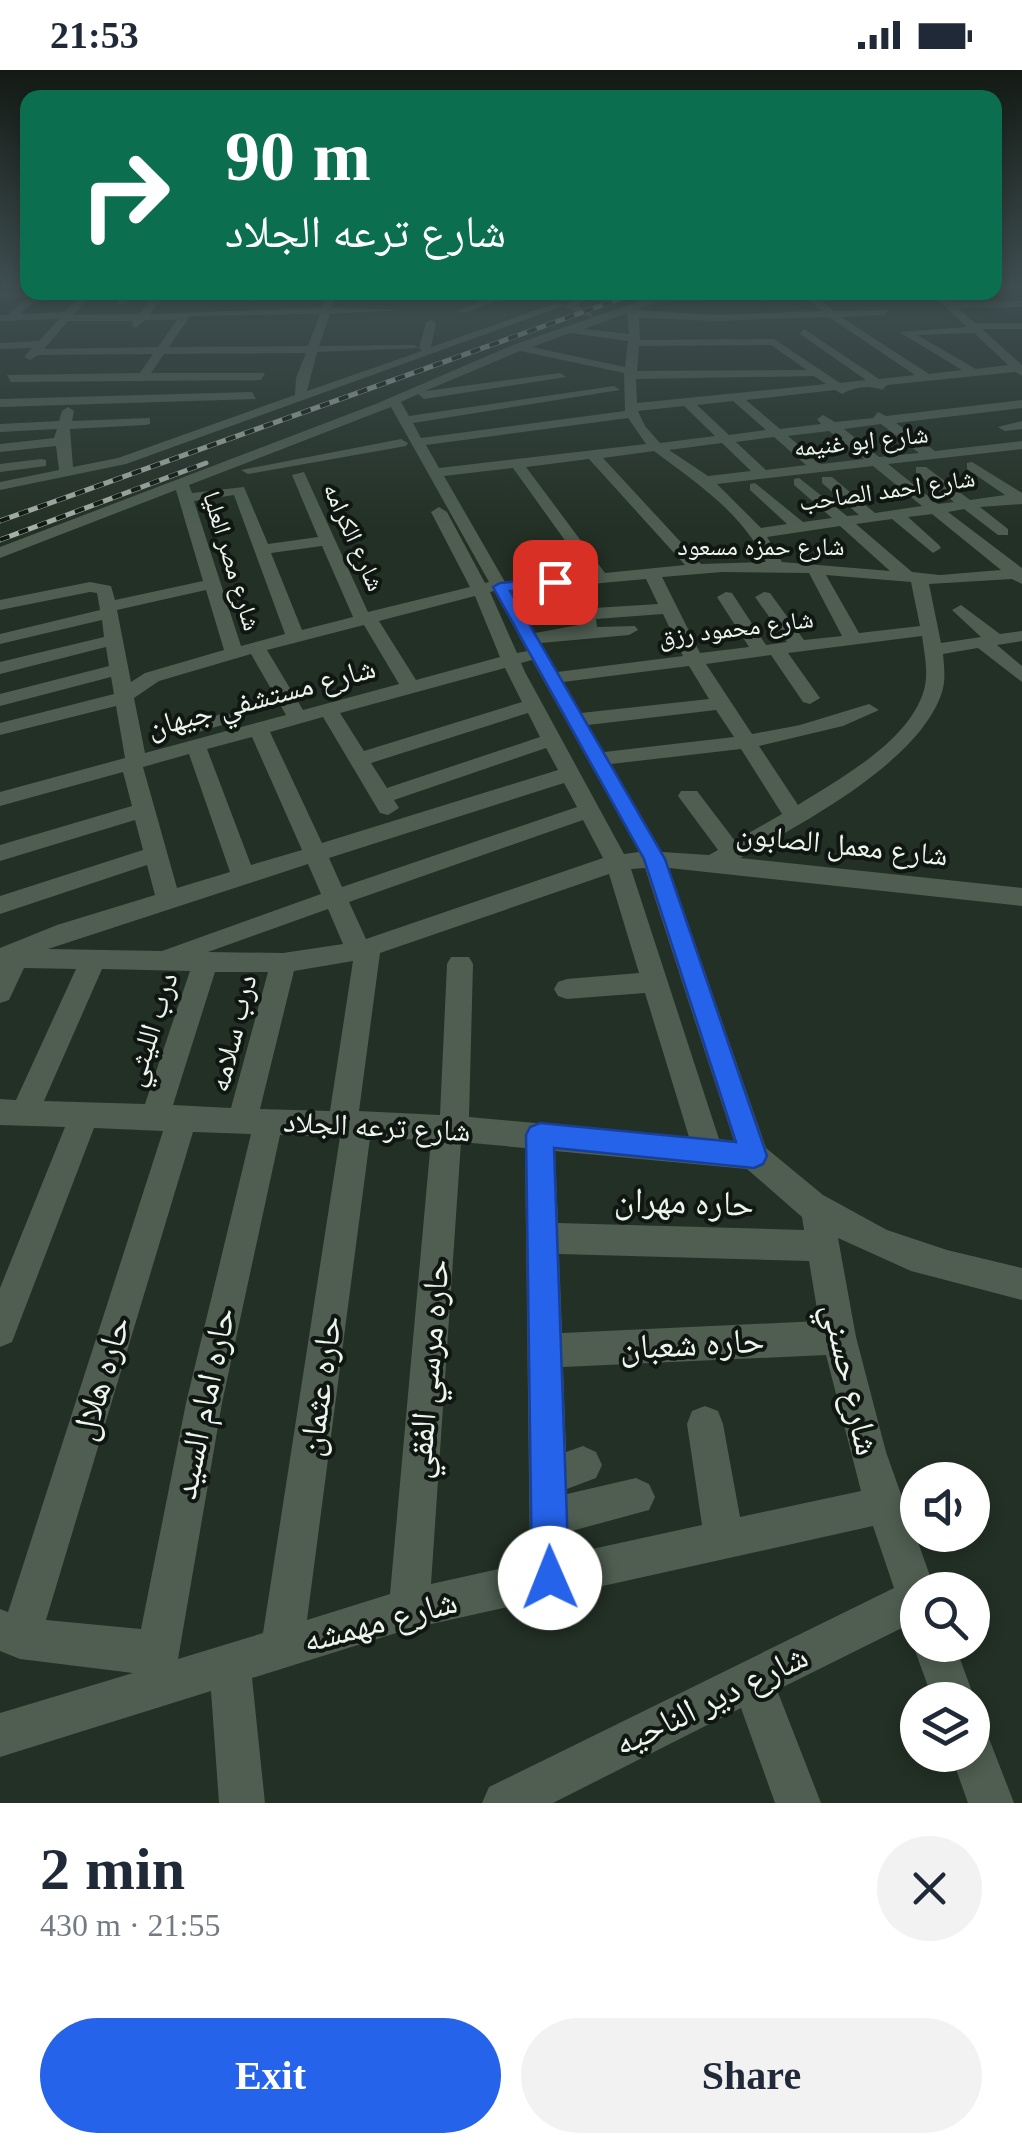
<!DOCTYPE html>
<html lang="en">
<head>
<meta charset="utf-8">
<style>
	body { margin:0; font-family:"Times New Roman","Noto Naskh Arabic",serif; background:#f2f2f3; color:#1f2937; height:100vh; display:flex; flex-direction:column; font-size:38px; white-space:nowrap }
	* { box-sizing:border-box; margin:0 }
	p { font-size:32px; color:#747a83 }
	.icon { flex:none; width:55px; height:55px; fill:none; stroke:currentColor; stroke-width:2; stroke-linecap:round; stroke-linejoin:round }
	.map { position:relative; height:1733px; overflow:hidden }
	.sheet { display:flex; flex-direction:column; background:#fff; flex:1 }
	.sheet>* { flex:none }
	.hud { position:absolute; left:20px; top:20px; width:982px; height:210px; border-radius:20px; box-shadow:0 5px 15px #0003; background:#0b6e4f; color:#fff; overflow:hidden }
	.controls { position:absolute; left:900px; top:1392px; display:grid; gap:20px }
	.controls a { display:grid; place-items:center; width:90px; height:90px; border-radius:50%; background:#fff; box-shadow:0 5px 15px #0003; font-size:50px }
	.pin { position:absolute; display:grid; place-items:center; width:85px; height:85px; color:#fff; margin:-42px; border-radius:20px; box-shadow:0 5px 15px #0006 }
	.me { position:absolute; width:110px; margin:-55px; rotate:359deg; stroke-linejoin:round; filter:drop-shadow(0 0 8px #0008) }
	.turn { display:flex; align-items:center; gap:35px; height:210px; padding:0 40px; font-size:45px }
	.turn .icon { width:130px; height:130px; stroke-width:2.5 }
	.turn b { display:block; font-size:70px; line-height:85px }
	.round { display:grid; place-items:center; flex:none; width:105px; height:105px; border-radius:52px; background:#f2f2f3 }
	.overview { display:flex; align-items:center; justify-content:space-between; height:170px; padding:0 40px }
	h1 { font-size:60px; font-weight:800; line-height:75px }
	.action { display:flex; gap:20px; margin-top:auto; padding:20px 40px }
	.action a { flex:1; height:115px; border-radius:60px; background:#2563eb; color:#fff; font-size:40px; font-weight:800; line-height:115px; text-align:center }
	.action a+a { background:#f2f2f3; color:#1f2937 }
	.status { display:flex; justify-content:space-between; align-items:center; height:70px; padding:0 50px; background:#fff; direction:ltr }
	.status svg { height:28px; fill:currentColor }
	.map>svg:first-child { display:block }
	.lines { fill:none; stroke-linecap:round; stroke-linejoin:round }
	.minor { fill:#4f5e51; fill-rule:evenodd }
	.rail-casing { stroke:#a6b0a7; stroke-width:5 }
	.rail { stroke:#101611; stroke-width:4; stroke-dasharray:10; stroke-linecap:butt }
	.route { fill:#2563eb; stroke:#184099; stroke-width:2.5 }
	.labels { text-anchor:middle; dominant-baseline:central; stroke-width:8; stroke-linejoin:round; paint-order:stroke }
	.far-street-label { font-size:25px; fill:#ecf5ed; stroke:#101611 }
	.street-label { font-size:30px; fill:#ecf5ed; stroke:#101611 }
	.near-street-label { font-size:35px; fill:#ecf5ed; stroke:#101611 }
</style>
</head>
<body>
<div class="status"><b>21:53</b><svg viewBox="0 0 49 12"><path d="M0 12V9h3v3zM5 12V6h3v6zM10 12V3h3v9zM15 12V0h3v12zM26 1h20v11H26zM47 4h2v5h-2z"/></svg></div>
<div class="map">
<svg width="1022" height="1733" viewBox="0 0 1022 1733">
	<rect width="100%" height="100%" fill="#233025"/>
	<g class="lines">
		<g class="minor">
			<path d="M0 222H45L20 244 65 242 83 222H94L74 245 139 244 156 222H167L150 244 322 238 328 222H338L332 238 402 240 330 244 319 276 414 275 419 278 426 253 431 250 436 253 431 277 557 233 566 235 126 394 0 420V412L59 400 56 376 0 382V374L54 368 57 359 0 362V354L59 351 62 341 68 337 74 341 72 351 150 348V354L145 355 70 359 73 397 118 388 295 325 296 308 306 283 164 284 151 303H265L261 310 11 312 7 305 140 303 153 284 38 285 30 290 24 287 32 278 0 279V273L39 271 59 249 0 251V245H7L28 227 0 228ZM320 244 308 276 169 277 190 246ZM145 250H177L158 277 44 279 68 251H134L131 255 136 258ZM419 278 422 281 307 321 317 282Z"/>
			<path d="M124 222H135L125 234H117Z"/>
			<path d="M505 222H521L465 243 456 241Z"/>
			<path d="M580 222H591L577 236 592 243V247L565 237Z"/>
			<path d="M666 222H682L676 226 941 222 952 232 1022 231V237L958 238 975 253H1022V259H982L1022 295V306L1015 302 887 315 882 320C868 314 853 318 842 324L835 320 746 330 780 359 821 354 817 349 823 345 835 352 873 348 878 342 886 346 1022 330V338L896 353 935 381 1022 371V379L888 394 938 434 954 432 916 403V397H926L970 430 1005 425 967 399V393L972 392 1022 423V434L980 437 1008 459V465H998L964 439 948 442 1022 498V514L1012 509 929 514 941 573 981 567 952 540 961 535 1000 564 1022 561V571L997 575 1022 596V612L978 578 943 584C944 596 946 610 942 622 920 692 801 754 740 788L1022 818V836L669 798 766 1078 823 1125 887 1160 947 1180 1022 1198V1230L911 1201 838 1168 856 1267 886 1382 935 1520H918V1550L777 1620 821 1733H775L741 1638 553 1733H482L489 1717 894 1518 873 1456 409 1559 252 1608 265 1733H219L211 1621 0 1687V1643L133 1603 20 1589 0 1581V1539L8 1542 163 1061 94 1058 12 1272 0 1277V1218L65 1057 0 1055V1029L16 1030 76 899 24 898 9 930 0 933V878L57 855 155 825 147 795 0 844V826L143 780 135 750 0 791V775L132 736 123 702 0 736V722L125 688 116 636 0 665V653L114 624 111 607 0 636V624L109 596 106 577 0 604V592L104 567 102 550 0 574V564L100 540 97 523 90 522 0 540V530L90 512 111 516 115 530 203 511 176 420 0 488V477L378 333 513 275ZM932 224 967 257 899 262 962 300 929 304 841 247 885 245 889 240 834 241 818 228ZM807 228 822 241 716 245 636 240 660 231ZM627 243 629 264 584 259ZM829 247 915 305 879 309 804 259 800 264 866 310 840 313 774 269 640 270 639 248 716 251ZM570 263 628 271 625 297 532 277ZM974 263 1008 295 976 299 917 265ZM771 275 807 300 637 301 639 276ZM520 281 624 303 625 341 421 368 413 353 620 320 614 316 409 346 401 332 418 324 424 329 566 307 560 303 425 321ZM814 306 826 314 637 333 636 309ZM733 331 766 360 729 365 697 335ZM684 336 715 366 660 373 645 356 638 341ZM391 337 489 512 485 513 447 442 439 437 431 442 470 517 368 542 304 402 292 405 318 467 268 474 244 417 192 423 189 415ZM628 348 646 374 439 398 426 375ZM881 354 919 383 879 387 844 359ZM829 361 864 389 821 394 788 366ZM774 367 806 395 766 400 736 372ZM722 373 751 401 708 406 669 380ZM654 381C698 414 741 442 766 492L701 494 603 388ZM589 389 685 495 605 503 526 397ZM873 396 922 436 875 443 832 407H822V413L859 445 847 446 799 408 794 409V415L832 448 803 452 755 413 750 414V420L787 454 761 458 717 414ZM513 398 589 504 505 512 444 406ZM234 425 285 564 241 576 194 431ZM932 444 1001 500 940 505 912 502 856 454 892 449 933 483 941 478 939 475 908 447ZM840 456 890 501 782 492 767 467ZM322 476 353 547 302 560 271 483ZM722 502 809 503 842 566 804 570 770 523 764 522 755 527 787 572 766 575 732 523 726 522 717 527 749 577 700 583 662 507ZM826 505 911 512 920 556 859 563ZM646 509 658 534 594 538 591 514ZM574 515 579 555 535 563 510 521ZM206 520 224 580 145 603 131 612 117 540ZM494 521 527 581 517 583 490 522ZM475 526 500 587 416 610 379 551ZM663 544 683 586 557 602 541 573 629 565 638 560 635 556 597 557 596 549ZM364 555 399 614 303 640 267 580ZM922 566C924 582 929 602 924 620 909 672 840 708 798 735L759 676 843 656 879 640 869 634 800 655 752 664 706 594 771 585 803 632 810 634 820 628 788 583ZM251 584 286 645 145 683 134 628 159 611ZM532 590 542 608 639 782 624 784 525 602 521 593ZM689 596 709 629 581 643 563 612ZM505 598 522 632 364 681 340 643ZM716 640 734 667 604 682 588 655ZM528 643 540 667 387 718 371 693ZM323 647 380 743 388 745 399 738 394 730 546 678 558 700 322 773 270 662ZM252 667 302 780 251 795 207 679ZM741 679 782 744 735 771 697 721H681L678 726 718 780 709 785 662 782 611 694ZM189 684 230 802 177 818 143 697ZM564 713 577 737 342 817 329 788ZM583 750 603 788 366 869 349 832ZM308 794 321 824 162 881 48 879ZM645 798 734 1071 719 1069 631 799ZM609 804 639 903 567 909 558 912 554 919 558 926 567 929 645 923 689 1067 469 1047 473 894 469 887H451L447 894 440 1045 359 1041 380 883ZM328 839 343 874 283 883 208 882ZM353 891 330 1041 260 1039 294 901ZM102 899 190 901 145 1034 44 1031ZM215 902H268L231 1038 173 1035ZM193 1062 251 1064 186 1333 141 1559 46 1550ZM280 1065 340 1067 263 1563 178 1589 222 1333ZM370 1068 431 1070 390 1524 307 1550ZM461 1072 525 1078 530 1492 431 1514ZM555 1081 747 1099 802 1147 804 1160 558 1153ZM559 1184 809 1191 819 1251 562 1263ZM826 1285 861 1421 740 1447 723 1354 718 1341 705 1336 692 1341 687 1354 702 1455 569 1484 568 1462 649 1440 655 1427 649 1414 636 1408 567 1424V1419L596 1408 602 1395 596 1382 583 1376 566 1382 563 1297Z"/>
			<path d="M252 322 256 329 0 337V329Z"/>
			<path d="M1022 351V359L1005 361 998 357Z"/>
			<path d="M401 369 408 373 406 376 248 404 241 400Z"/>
			<path d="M41 389 46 390V396L0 402V394Z"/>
			<path d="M226 642 236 648 233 652 198 662 188 656Z"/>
			<path d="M918 1565V1575H955L975 1630 972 1637V1630H933L913 1575Z"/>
			<path d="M972 1660 988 1666 1014 1733H968L951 1685H972Z"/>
		</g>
		<defs>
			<g id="rail">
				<path d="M0 451 639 222"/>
				<path d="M0 470 206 393"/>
			</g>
		</defs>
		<use href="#rail" class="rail-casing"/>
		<use href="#rail" class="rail"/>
	</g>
	<linearGradient id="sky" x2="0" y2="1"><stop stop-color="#131a14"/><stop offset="0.47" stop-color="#3f4e51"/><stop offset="1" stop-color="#3f4e51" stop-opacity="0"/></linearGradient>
	<rect width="1022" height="461" fill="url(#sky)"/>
	<path class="route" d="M555 507 562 512 560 515 510 521 665 789 767 1086 763 1094 754 1098 554 1078 569 1508 563 1521 550 1526 538 1521 532 1508 526 1065 530 1057 540 1053 736 1072 644 789 493 517 500 513Z"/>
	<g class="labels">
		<g class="far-street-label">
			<text transform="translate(861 371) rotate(-6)">شارع ابو غنيمه</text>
			<text transform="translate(887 420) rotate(-8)">شارع احمد الصاحب</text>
			<text transform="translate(354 467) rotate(66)">شارع الكرامه</text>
			<text x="761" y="476">شارع حمزه مسعود</text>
			<text transform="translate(232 491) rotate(73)">شارع مصر العليا</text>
			<text transform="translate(736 558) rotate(-7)">شارع محمود رزق</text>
		</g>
		<g class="street-label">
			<text transform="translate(261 627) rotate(-15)">شارع مستشفي جيهان</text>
			<text transform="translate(842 774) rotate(6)">شارع معمل الصابون</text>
			<text transform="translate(150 959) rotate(-72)">درب الليثي</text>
			<text transform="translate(232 963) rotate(-76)">درب سلامه</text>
			<text transform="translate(377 1056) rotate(3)">شارع ترعه الجلاد</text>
		</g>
		<g class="near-street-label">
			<text transform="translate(684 1132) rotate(2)">حاره مهران</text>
			<text transform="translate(692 1274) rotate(-3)">حاره شعبان</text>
			<text transform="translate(428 1299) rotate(-85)">حاره مرسي الفقي</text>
			<text transform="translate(101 1308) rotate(-73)">حاره هلال</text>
			<text transform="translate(851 1309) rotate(77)">شارع حسني</text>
			<text transform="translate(320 1316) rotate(-82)">حاره عثمان</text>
			<text transform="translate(204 1333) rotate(-78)">حاره امام السيد</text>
			<text transform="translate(380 1551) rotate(-15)">شارع مهمشه</text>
			<text transform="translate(711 1630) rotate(-26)">شارع دير الناحيه</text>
		</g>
	</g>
</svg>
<div class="controls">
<a><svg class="icon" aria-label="sound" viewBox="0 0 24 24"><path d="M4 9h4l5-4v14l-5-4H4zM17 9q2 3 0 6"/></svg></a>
<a><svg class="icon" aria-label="search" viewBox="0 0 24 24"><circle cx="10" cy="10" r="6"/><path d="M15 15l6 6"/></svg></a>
<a><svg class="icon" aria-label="layers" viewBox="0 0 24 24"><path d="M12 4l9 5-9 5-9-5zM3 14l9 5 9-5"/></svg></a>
</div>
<div class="pin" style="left:555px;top:512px;background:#d93025"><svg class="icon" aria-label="arrive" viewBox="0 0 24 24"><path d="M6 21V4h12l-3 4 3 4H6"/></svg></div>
<svg class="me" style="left:550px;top:1508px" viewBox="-20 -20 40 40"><circle r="19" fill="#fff"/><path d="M0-13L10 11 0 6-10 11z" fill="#2563eb"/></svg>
<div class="hud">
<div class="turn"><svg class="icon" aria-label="right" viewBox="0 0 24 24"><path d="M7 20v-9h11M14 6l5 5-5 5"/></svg><div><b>90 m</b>شارع ترعه الجلاد</div></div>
</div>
</div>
<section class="sheet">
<div class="overview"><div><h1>2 min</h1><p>430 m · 21:55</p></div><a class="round"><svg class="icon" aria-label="close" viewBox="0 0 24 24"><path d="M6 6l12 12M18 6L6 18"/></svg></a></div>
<div class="action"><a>Exit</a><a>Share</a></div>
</section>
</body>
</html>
